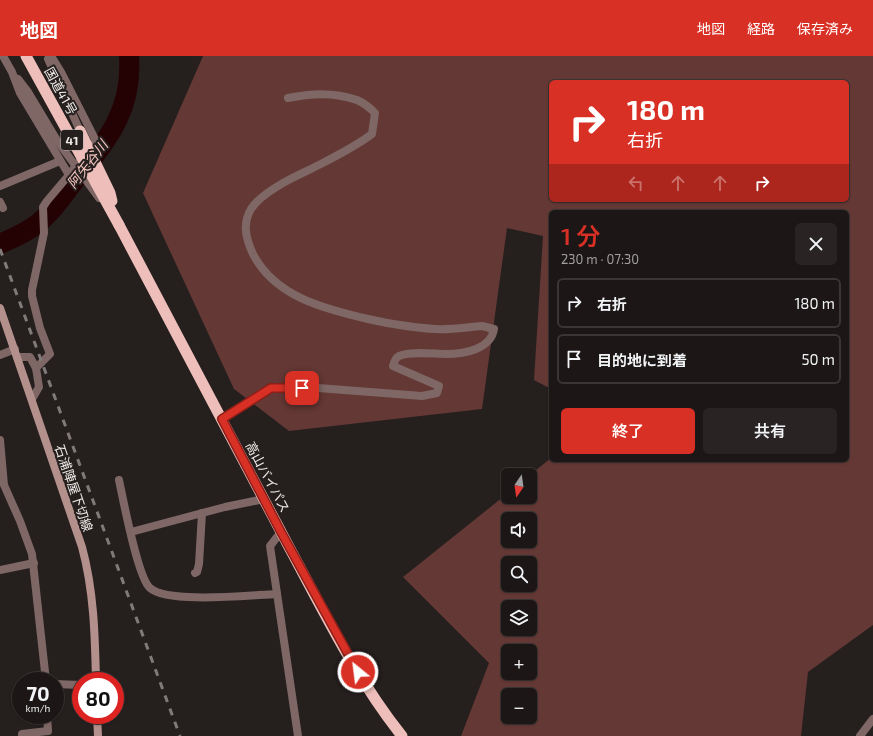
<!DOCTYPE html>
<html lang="ja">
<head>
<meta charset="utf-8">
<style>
	body { margin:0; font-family:"Exo 2","Noto Sans JP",sans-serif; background:#292423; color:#f1f3f6; height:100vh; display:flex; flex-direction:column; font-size:15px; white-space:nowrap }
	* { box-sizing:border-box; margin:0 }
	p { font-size:13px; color:#a09fa1 }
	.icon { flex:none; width:22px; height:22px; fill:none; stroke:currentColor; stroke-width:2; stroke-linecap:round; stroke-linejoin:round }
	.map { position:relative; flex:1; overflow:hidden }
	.drawer { position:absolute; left:549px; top:154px; width:300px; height:252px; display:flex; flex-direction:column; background:#1c1716; border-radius:6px; box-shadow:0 1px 3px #0004,0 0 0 1px #3a3635 }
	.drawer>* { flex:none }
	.banner { position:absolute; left:549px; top:24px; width:300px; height:122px; border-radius:6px; box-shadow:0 1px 3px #0004,0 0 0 1px #3a3635; background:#d93025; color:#fff; overflow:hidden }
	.needle { width:26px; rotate:193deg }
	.controls { position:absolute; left:501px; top:412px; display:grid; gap:8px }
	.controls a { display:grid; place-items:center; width:36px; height:36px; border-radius:6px; background:#1c1716; box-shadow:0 1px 3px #0004,0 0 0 1px #3a3635; font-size:20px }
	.speed { position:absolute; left:12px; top:616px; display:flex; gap:8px; font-size:20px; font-weight:700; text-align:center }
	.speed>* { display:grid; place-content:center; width:52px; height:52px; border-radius:50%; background:#1c1716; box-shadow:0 1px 3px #0004,0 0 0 1px #3a3635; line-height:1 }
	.speed small { font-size:10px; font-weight:400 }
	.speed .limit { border:6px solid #d22; background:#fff; color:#111 }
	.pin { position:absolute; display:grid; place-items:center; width:34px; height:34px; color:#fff; margin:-17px; border-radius:8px; box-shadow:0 2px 6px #0006 }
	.me { position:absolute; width:44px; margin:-22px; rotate:331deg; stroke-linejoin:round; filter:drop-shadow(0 0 3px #0008) }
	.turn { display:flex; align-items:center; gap:14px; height:84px; padding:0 12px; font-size:18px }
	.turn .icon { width:52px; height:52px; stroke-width:2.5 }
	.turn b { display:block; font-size:28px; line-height:34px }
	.lanes { display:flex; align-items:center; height:38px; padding:0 12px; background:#0003; justify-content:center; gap:20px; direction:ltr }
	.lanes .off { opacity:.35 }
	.round { display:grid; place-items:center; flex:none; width:42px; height:42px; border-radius:6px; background:#292423 }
	.overview { display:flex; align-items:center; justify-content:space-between; height:68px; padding:0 12px }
	h1 { font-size:24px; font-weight:600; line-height:30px; color:#d93025 }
	.cta { display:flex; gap:8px; margin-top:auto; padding:8px 12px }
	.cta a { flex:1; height:46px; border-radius:6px; background:#d93025; color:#fff; font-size:16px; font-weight:600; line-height:46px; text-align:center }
	.cta a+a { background:#292423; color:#f1f3f6 }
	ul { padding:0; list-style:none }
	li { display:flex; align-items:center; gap:12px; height:50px; margin:0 8px 6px; padding:0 4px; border:2px solid #3a3635; border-radius:6px }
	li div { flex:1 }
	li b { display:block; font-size:15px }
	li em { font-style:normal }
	header { display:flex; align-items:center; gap:24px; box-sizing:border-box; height:56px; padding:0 20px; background:#d93025; color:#fff }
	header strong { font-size:19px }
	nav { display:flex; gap:22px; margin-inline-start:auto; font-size:14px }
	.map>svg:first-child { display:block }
	.green { fill:#643834; fill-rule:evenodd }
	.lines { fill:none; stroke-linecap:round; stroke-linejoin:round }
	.river { stroke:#240102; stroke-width:20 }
	.minor { stroke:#7e6765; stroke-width:8 }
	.secondary { stroke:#b4908c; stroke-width:8 }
	.trunk { stroke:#eebfba; stroke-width:11 }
	.rail { stroke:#807b7a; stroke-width:3; stroke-dasharray:7 7; stroke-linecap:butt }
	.minor-bridge { stroke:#7e6765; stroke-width:8 }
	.trunk-bridge { stroke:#eebfba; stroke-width:11 }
	.route-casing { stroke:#8d1f18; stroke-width:10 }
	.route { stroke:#d93025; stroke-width:7 }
	.labels { text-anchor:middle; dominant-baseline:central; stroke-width:4; stroke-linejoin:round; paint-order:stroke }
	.shield { fill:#251f1e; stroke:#b2aead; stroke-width:1 }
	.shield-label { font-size:12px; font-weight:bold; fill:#efebea }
	.street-label { font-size:13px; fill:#efebea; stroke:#251f1e }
	.water-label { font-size:14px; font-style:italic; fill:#f7c6c0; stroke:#251f1e }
</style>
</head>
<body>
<header>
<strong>地図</strong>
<nav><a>地図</a><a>経路</a><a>保存済み</a></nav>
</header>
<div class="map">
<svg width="873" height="680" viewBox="0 0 873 680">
	<rect width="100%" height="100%" fill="#251f1e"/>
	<path class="green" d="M203 0H873V569L808 616 801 680H461L489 607 403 521 508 437V441H530V419L551 402V404H847V156H551V333L534 324 543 180 507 172 482 353 289 375 234 333 143 137ZM551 26H847V144H551ZM508 463H530V485H508ZM508 507H530V529H508ZM508 551H530V573H508ZM508 595H530V617H508ZM508 639H530V661H508Z"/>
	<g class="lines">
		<path class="river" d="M0 188C15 181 32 174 44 162 56 151 65 137 75 124 107 84 133 55 129 0"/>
		<g class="minor">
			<path d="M3 0 12 16 20 37 69 119 47 145 43 151 44 177 32 234V240L40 272 50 298 36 312"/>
			<path d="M51 0 61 16 96 85 71 116"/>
			<path d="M48 3 80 75"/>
			<path d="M18 23 28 36 58 86"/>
			<path d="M0 130 60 105"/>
			<path d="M0 146 3 152"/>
			<path d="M0 299 15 293"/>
			<path d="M17 301H30L36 312 39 331 32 343"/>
			<path d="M221 363 271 332H318L422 340 437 337 439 330 393 310C394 306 395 302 399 300 410 295 434 298 446 298 465 298 491 293 494 273L482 270C467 271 451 274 436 273 413 272 391 268 368 263 325 253 275 241 253 198 246 183 242 168 251 153 262 136 292 122 309 114 330 103 352 93 372 78L375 57C370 52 364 47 357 44 335 36 311 37 288 42"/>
			<path d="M0 384 4 429 20 465 32 498 46 625"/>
			<path d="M119 424C123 443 138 522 150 532 168 548 250 539 277 538"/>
			<path d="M131 476 225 451 264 443"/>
			<path d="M281 476 270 490 298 680"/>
			<path d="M0 514 34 507"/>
			<path d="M195 517 197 516 199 508 202 457"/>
			<path d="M55 628 81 629"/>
			<path d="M22 680V678L48 675 47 659"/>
			<path d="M860 680 873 663"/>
		</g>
		<g class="secondary">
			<path d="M0 252 82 491C94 535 95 580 96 625"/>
			<path d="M97 659 98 680"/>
		</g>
		<path class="trunk" d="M119 169C176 276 232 384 289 491 323 554 357 624 402 680"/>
		<path class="rail" d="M0 193 180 680"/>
		<path class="minor-bridge" d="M58 86 99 142"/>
		<g class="trunk-bridge">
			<path d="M26 0 119 169"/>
			<path d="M80 75 110 137 112 145"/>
		</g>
	</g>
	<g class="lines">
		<defs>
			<path id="route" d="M302 332H271L222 363 281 476 358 616"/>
		</defs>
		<use href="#route" class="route-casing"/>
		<use href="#route" class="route"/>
	</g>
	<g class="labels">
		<rect class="shield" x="61" y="74" width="22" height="20" rx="3"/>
		<g class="shield-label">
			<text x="72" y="84">41</text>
		</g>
		<g class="street-label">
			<text transform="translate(61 35) rotate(61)">国道41号</text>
			<text transform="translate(268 421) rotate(62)">高山バイパス</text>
			<text transform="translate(74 432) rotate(71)">石浦陣屋下切線</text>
		</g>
		<g class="water-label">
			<text transform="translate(87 108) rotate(-52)">阿矢谷川</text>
		</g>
	</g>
</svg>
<div class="controls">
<a><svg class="needle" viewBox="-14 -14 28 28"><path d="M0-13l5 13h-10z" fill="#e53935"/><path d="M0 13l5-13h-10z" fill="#a09fa1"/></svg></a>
<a><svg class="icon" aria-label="sound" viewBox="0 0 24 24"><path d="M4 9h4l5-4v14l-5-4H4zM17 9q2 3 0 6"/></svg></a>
<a><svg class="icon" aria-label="search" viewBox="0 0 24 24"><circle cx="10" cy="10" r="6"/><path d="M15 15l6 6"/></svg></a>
<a><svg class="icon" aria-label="layers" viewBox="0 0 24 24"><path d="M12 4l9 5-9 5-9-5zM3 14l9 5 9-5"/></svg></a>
<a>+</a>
<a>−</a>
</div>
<div class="speed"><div>70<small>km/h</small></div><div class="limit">80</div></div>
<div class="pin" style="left:302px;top:332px;background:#d93025"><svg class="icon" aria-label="arrive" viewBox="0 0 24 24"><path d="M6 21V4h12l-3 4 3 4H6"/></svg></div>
<svg class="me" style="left:358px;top:616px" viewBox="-20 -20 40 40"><circle r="17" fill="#d93025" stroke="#fff" stroke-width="3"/><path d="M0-11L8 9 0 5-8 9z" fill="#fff"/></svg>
<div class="banner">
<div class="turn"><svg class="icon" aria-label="right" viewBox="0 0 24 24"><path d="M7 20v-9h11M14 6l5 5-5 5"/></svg><div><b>180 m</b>右折</div></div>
<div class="lanes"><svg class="icon off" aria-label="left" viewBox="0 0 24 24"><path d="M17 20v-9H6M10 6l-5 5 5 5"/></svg><svg class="icon off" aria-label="ahead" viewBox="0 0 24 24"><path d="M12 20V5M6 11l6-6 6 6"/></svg><svg class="icon off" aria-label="ahead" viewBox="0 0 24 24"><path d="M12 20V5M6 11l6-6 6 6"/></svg><svg class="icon" aria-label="right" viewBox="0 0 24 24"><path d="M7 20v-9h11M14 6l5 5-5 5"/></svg></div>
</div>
<section class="drawer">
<div class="overview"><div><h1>1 分</h1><p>230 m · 07:30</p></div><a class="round"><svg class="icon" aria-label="close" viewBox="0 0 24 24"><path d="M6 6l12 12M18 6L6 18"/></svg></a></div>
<ul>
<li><svg class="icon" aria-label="right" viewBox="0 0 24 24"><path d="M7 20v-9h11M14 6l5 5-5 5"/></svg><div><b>右折</b></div><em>180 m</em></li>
<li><svg class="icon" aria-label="arrive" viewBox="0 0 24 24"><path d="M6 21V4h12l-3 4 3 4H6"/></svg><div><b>目的地に到着</b></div><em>50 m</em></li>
</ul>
<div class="cta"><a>終了</a><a>共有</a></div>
</section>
</div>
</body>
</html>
